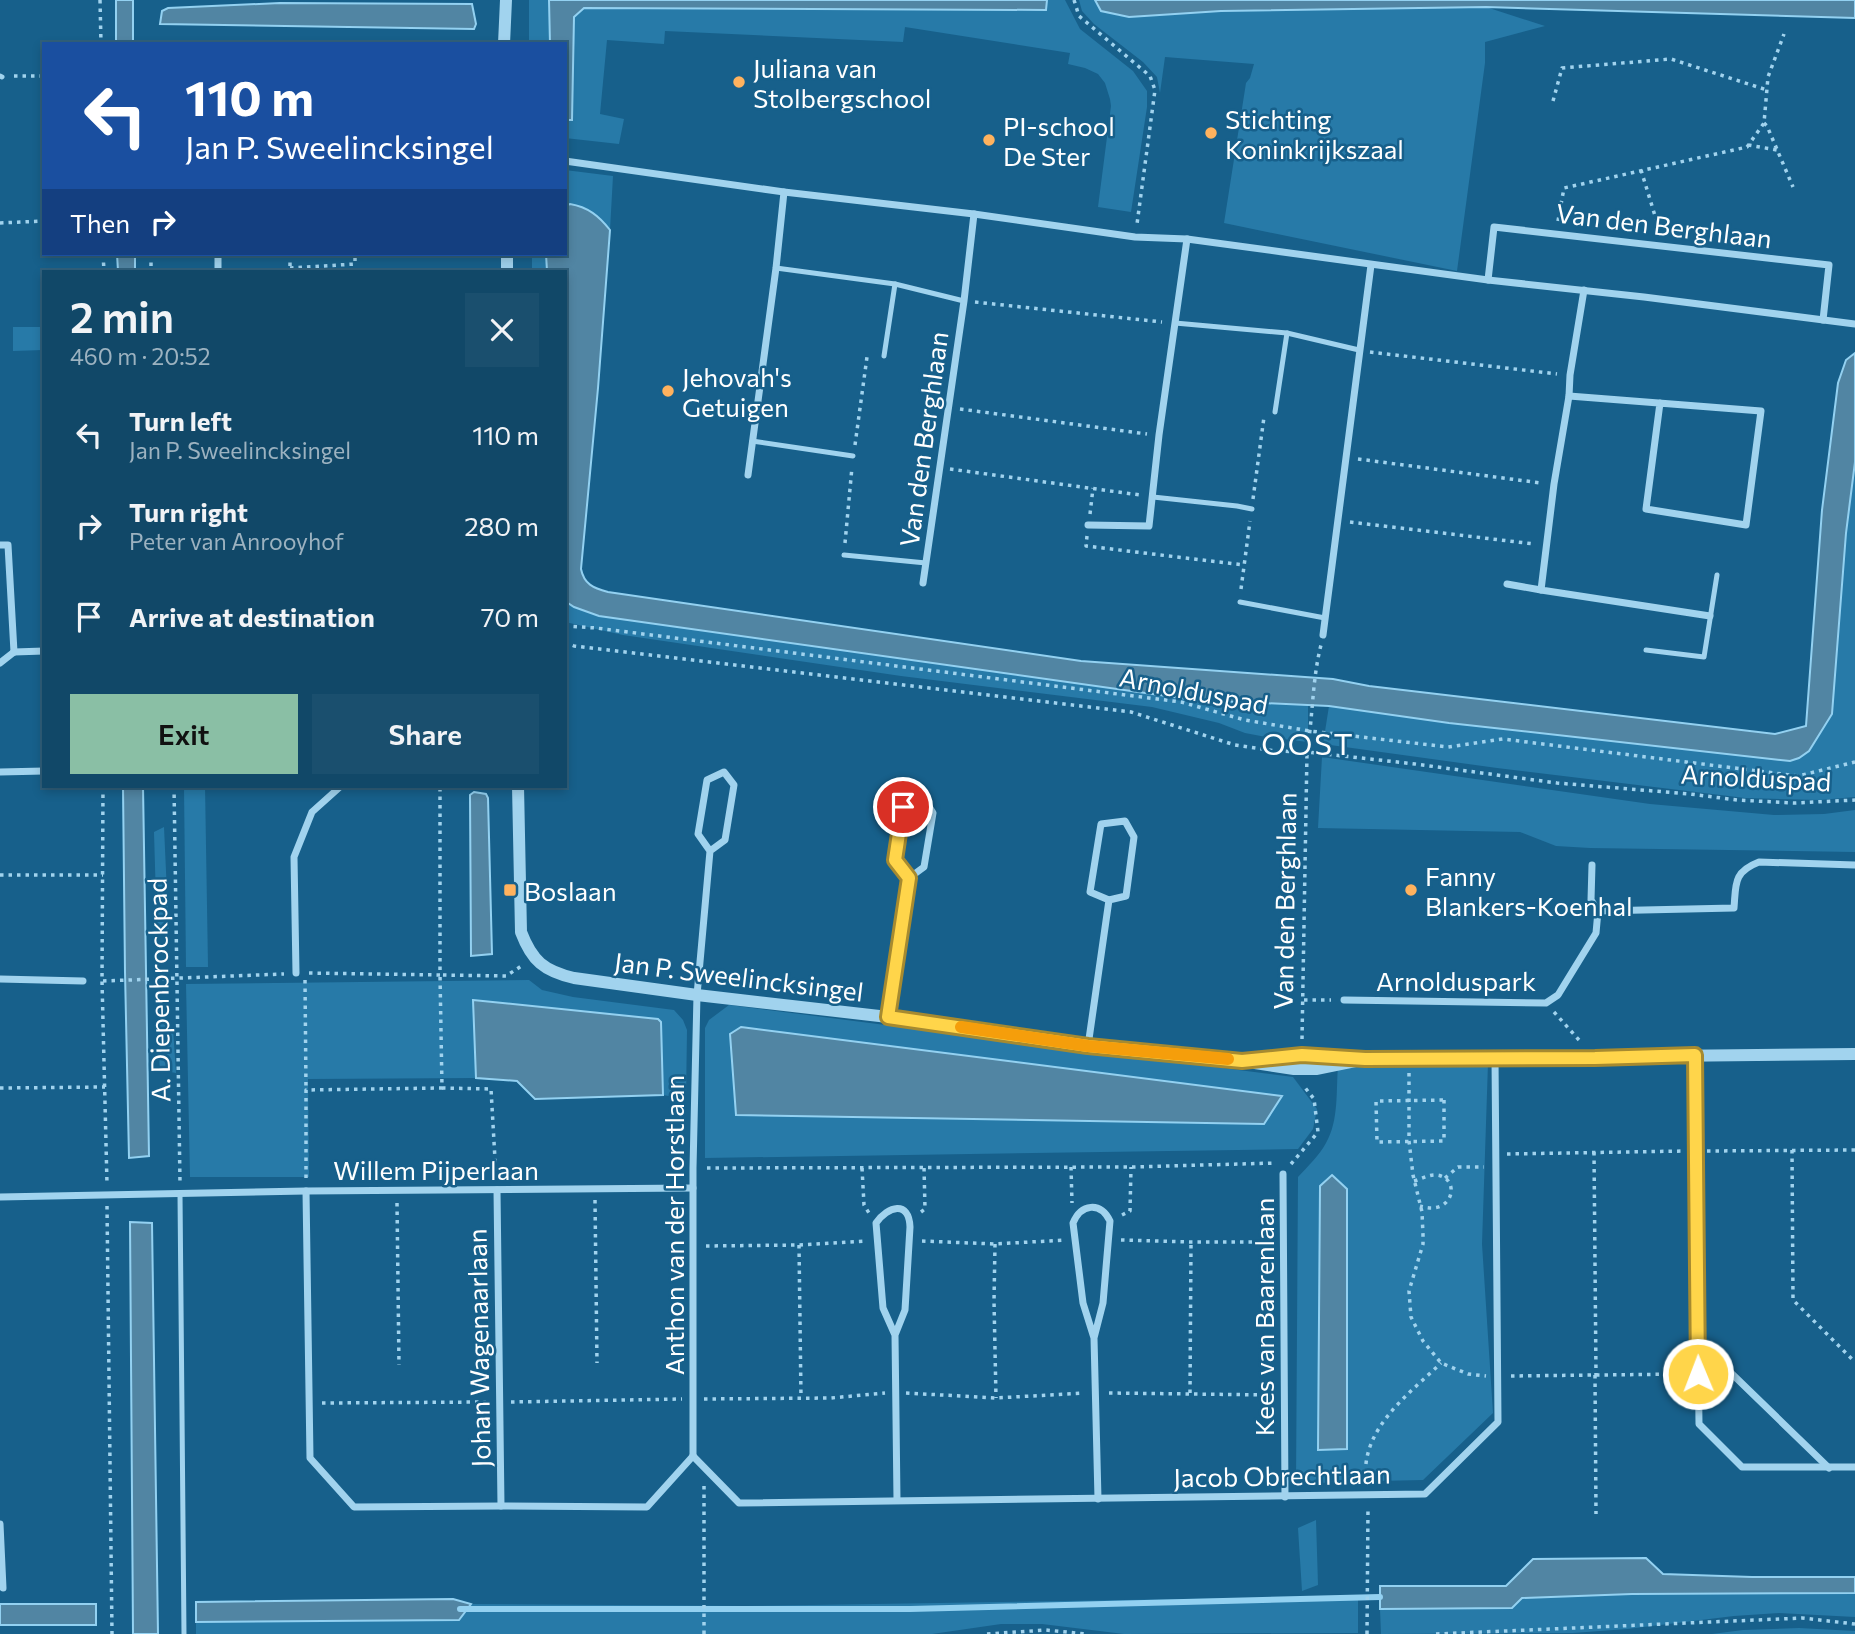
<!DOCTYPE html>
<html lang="en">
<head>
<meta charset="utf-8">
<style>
	body { margin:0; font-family:Commissioner,sans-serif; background:#1a4f6e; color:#f1f3f6; height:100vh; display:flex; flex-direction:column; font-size:26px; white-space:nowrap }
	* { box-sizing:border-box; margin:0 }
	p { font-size:23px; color:#9cb2c0 }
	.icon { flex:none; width:38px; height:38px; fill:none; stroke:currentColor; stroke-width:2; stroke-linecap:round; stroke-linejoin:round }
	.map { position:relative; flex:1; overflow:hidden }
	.panel { position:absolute; left:42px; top:270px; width:525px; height:518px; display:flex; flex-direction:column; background:#114868; border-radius:0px; box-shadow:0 4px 10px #0003,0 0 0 2px #30607c }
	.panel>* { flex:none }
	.hud { position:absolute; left:42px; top:42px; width:525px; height:214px; border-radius:0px; box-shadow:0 4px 10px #0003,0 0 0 2px #30607c; background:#1a4fa0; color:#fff; overflow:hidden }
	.pin { position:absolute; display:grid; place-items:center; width:60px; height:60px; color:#fff; margin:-30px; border:4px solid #fff; border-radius:50%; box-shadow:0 2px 7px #0007 }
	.me { position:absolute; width:77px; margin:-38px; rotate:359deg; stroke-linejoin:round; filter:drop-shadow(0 0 5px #0008) }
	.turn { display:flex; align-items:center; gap:24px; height:147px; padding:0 28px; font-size:32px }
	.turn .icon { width:91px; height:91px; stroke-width:2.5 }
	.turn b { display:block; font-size:49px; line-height:60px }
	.then { display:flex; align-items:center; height:66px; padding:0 28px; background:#0003; gap:14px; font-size:26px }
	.round { display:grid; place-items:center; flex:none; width:74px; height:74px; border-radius:0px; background:#1a4f6e }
	.summary { display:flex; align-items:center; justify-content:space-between; height:119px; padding:0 28px }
	h1 { font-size:42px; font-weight:600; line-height:52px }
	.primary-button { display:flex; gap:14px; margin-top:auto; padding:14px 28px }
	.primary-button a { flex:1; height:80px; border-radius:0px; background:#8abfa5; color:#111; font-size:28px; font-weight:600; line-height:80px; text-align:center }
	.primary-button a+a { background:#1a4f6e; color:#f1f3f6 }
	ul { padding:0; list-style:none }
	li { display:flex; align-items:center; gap:21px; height:91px; padding:0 28px }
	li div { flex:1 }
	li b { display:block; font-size:26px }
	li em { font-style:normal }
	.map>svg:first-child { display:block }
	.green { fill:#277aa8; fill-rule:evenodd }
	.water { fill:#5185a3; stroke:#93d1f1; stroke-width:2 }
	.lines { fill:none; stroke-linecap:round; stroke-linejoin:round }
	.stream { stroke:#93d1f1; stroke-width:6 }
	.path { stroke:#a1d3ee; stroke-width:3.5; stroke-dasharray:3.5 5; stroke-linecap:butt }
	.service { stroke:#a1d3ee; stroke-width:5 }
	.minor { stroke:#a1d3ee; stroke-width:7 }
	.tertiary { stroke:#a1d3ee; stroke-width:12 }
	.route-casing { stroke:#a68a30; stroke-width:18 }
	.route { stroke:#ffd54a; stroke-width:12 }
	.slow { stroke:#f59e0b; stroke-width:12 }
	.poi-dot { fill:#ffb25e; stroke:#17608b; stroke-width:2.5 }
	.labels { text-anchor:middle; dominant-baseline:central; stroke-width:5; stroke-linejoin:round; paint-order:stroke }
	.poi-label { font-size:26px; fill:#fff; stroke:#17608b; text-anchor:start }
	.street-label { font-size:26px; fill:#fff; stroke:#17608b }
	.quarter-label { font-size:30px; letter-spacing:2px; fill:#fff; stroke:#17608b }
</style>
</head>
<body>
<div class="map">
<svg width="1855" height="1634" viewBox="0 0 1855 1634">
	<rect width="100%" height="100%" fill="#17608b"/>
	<g class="green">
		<path d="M529 0H549L550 44H529Z"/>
		<path d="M1047 0H1065L1080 29 1133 71 1147 91V107L1131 212 1098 207 1111 106 1110 99 1105 83 1098 74 1085 68 1068 64 1070 53 905 27 903 42 665 31 664 44 607 40 600 114 624 119 619 144 565 138V120H572L574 17 584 8 1046 10Z"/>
		<path d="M1079 0H1095L1101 11 1129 17 1221 11 1486 7 1545 26 1485 42V63L1457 271 1224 223 1246 83 1250 78 1254 64 1165 57 1160 93 1157 77 1143 62 1094 24 1082 11Z"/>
		<path d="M565 170 613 176 610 230 604 222 570 204 565 207Z"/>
		<path d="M532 254H546L547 271H532Z"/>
		<path d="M13 327H43V350L13 351Z"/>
		<path d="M1855 462V797L1820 800 1745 798 1497 768 1323 744 1329 706 1449 723 1790 761 1799 758 1846 533Z"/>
		<path d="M565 601 574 607 599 616 1195 700 1308 705V742L1266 737 1245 733 1219 723 1152 707 901 676 623 635 565 622Z"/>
		<path d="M1322 757 1650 804 1774 815 1824 814 1855 810V852L1590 848 1556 846 1520 832 1318 828Z"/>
		<path d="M184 786H205L208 967H186Z"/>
		<path d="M164 827 169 938 157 934 154 832Z"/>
		<path d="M529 980 542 990 573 997 674 1010 683 1020 687 1030 686 1099 663 1095 661 1022 473 1000 476 1078 308 1079 309 1177H190L186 984Z"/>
		<path d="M729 1005 1293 1077 1317 1109 1313 1129 1298 1149 705 1158V1028L709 1020ZM742 1027 1281 1096 732 1032Z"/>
		<path d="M156 1019 173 1029 176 1073 160 1070Z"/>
		<path d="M1488 1063 1482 1244 1493 1413 1423 1480 1333 1482 1296 1485 1298 1177C1308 1166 1319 1156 1326 1143 1339 1121 1336 1090 1338 1066Z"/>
		<path d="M1316 1520 1318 1585 1302 1591 1298 1528Z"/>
		<path d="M1855 1593V1617L1779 1613 1734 1616 1627 1629 1573 1633 1381 1634 1380 1609 1512 1608 1522 1598 1632 1594Z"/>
		<path d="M1247 1598 1317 1601 1358 1598V1633L1124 1634 1042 1624H1001L932 1634H196V1622L459 1620 471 1604 745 1606Z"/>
		<path d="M1799 1628 1855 1631V1634H1712L1743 1630Z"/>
	</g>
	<g class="water">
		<rect x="116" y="0" width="17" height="44"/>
		<path d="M549 0H1047L1046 10 584 8 574 17 572 120H565V44H550Z"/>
		<path d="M1095 0H1855V18L1486 7 1221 11 1129 17 1101 11Z"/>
		<path d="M280 3 472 4 476 24 474 29 160 24 162 11 168 8Z"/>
		<path d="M570 204C588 207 599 216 610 230L598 388 581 569C584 584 593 588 608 592L1081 661 1333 679 1369 686 1775 734 1806 726 1822 510 1838 383 1846 360 1855 353V462L1846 533 1832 714 1809 751 1799 758 1790 761 1449 723 1329 706 1195 700 599 616 574 607 565 601V271H547L546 254H565V207Z"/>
		<path d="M117 254H135V271H118Z"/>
		<path d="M123 786H143L149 1156 129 1158 125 972Z"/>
		<path d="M474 792 486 794 488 798 492 954 471 956 470 795Z"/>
		<path d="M473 1000 658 1019 661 1022 663 1095 535 1099 517 1081 476 1078Z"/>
		<path d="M741 1027 1282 1096 1264 1124 736 1115 730 1034Z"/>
		<path d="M1332 1175 1347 1189V1449L1318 1450 1320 1186Z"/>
		<path d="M130 1222 152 1223 158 1634H133Z"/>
		<path d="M1646 1558 1663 1574 1752 1577H1855V1593L1632 1594 1522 1598 1512 1608 1380 1609V1586H1506L1533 1559Z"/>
		<path d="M453 1599 471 1604 459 1620 196 1622V1602Z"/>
		<rect x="0" y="1604" width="96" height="21"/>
	</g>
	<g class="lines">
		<path class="stream" d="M460 1609H910L1380 1597"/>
		<g class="path">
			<path d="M100 0 101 44"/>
			<path d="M1074 0 1079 16 1150 76 1155 90 1137 224"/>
			<path d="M14 76H44"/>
			<path d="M1553 101 1562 68 1671 59 1767 90"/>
			<path d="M1764 123 1767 126 1793 187"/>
			<path d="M1748 145 1777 150"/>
			<path d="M1641 170 1656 219"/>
			<path d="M1558 221 1564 188 1747 147 1764 123 1768 77 1784 34"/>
			<path d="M0 223 44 221"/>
			<path d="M103 254 104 271"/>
			<path d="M151 254V271"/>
			<path d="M290 254V271"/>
			<path d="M290 268 355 264V254"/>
			<path d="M975 302 1162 322"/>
			<path d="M1370 352 1557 374"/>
			<path d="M960 409 1147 434"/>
			<path d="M855 445 867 357H871"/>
			<path d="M1358 459 1541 483"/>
			<path d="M950 469 1140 495"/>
			<path d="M1253 499 1264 417"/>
			<path d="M1090 514 1093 488"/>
			<path d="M1350 522 1534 544"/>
			<path d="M1087 536 1086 546 1244 565"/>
			<path d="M845 543 852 467"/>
			<path d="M1241 589 1250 521"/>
			<path d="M565 626 596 628 1181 702 1245 720 1310 731 1448 747 1503 739 1798 776 1855 762"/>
			<path d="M565 642 574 646 1131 712 1235 745 1275 751 1307 752 1415 764 1557 783 1690 794 1737 800 1795 803 1855 800"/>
			<path d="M103 786 102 981 107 1184"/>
			<path d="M174 786 180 1183"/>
			<path d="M0 875H103"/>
			<path d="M309 973 440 975V786"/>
			<path d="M305 980 306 1090"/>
			<path d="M103 981 284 974"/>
			<path d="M1304 1000H1331"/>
			<path d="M1554 1012 1579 1040"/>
			<path d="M1302 1039 1307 752C1313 717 1312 680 1321 645"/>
			<path d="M1409 1073V1141L1413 1175 1422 1212 1423 1235V1244L1409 1291 1411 1317 1423 1341 1441 1363 1468 1374 1486 1376"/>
			<path d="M0 1088 105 1087"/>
			<path d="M442 1088 491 1089 496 1177"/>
			<path d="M1444 1100V1141L1377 1142 1376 1101Z"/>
			<path d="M1792 1150 1793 1300 1855 1362"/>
			<path d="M1707 1151 1855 1150"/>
			<path d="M1594 1152 1596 1375"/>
			<path d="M1507 1154 1685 1151"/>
			<path d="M1291 1164 1318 1132 1314 1099 1303 1085"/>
			<path d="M1071 1167 1072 1203"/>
			<path d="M707 1168 1131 1167 1276 1163"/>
			<path d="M862 1168 864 1205 869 1213"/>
			<path d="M306 1178V1090L442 1088 440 975 506 976 523 965"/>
			<path d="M1445 1178 1458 1167H1484"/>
			<path d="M1414 1181C1422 1179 1429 1174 1437 1175 1461 1178 1454 1217 1420 1206"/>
			<path d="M595 1200 597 1363"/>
			<path d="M397 1203 399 1365"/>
			<path d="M107 1206 112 1634"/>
			<path d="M921 1212 925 1209 924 1167"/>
			<path d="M1122 1215 1130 1211 1131 1167"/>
			<path d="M1121 1240 1191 1242H1271"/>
			<path d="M922 1241 995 1244 1065 1240"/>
			<path d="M995 1244 994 1301 996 1398"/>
			<path d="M799 1245 801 1398"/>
			<path d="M706 1246 799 1245 866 1241"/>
			<path d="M1595 1375 1596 1514"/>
			<path d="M1511 1376 1685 1374"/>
			<path d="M906 1393 996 1398 1084 1393"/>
			<path d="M1109 1393 1273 1395"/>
			<path d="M1190 1393 1191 1242"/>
			<path d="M704 1399 831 1398 885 1393"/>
			<path d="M511 1402 682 1399"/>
			<path d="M322 1403 486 1402"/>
			<path d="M1366 1481C1360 1429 1408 1395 1441 1363"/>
			<path d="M704 1486V1634"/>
			<path d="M987 1634 1046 1630 1086 1634"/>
			<path d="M1367 1634 1368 1507"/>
			<path d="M1436 1634 1802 1618 1855 1624"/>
		</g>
		<g class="service">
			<path d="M0 76 2 77"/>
			<path d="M776 268 895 284 964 301"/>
			<path d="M1175 323 1287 333 1359 350"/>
			<path d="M884 356 895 284"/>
			<path d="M1275 412 1287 333"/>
			<path d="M752 441 853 456"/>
			<path d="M1153 497 1237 506 1252 509"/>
			<path d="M844 555 926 563"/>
			<path d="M1240 602 1325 618"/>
			<path d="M1646 650 1704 657 1717 575"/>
			<path d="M180 1194 184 1634"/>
		</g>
		<g class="minor">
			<path d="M565 161 784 192 974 214 1135 237 1187 239 1488 280 1644 297 1855 324"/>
			<path d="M218 254V271"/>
			<path d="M1488 280 1494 227 1829 265 1823 320"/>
			<path d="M1584 290 1570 375 1569 396 1554 484 1541 590 1710 616"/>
			<path d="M1569 396 1761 411 1746 525 1646 509 1660 403"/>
			<path d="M748 475 776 268 784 192"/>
			<path d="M1088 525 1149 526 1159 435 1187 239"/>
			<path d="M0 545H8L14 652"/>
			<path d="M923 583 964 301 974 214"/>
			<path d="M1507 584 1541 590"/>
			<path d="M1323 635 1371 265"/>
			<path d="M14 652 44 651"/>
			<path d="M0 663 14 652"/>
			<path d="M0 772 44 771"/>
			<path d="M1592 865 1591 900 1598 911"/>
			<path d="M296 973 294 857 312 812 341 786"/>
			<path d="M0 979 83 981"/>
			<path d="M1344 1000 1546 1003 1558 995 1596 933 1598 911 1734 908C1736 884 1733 872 1759 862L1855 865"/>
			<path d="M888 1017 909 878 924 867 933 813 924 799 903 807 895 860 909 878"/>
			<path d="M1088 1046 1109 900 1126 896 1134 837 1125 821 1101 824 1090 892 1109 900"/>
			<path d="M1695 1055 1699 1424 1742 1467H1855"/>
			<path d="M1283 1174 1285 1497"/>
			<path d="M497 1190 501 1506"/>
			<path d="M306 1191 310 1458 354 1507 501 1506 647 1507 693 1456"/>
			<path d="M0 1197 306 1191 693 1188"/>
			<path d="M895 1335 905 1310 910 1227C909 1200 888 1206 876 1223L883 1308 895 1335 897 1500"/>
			<path d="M1094 1338 1103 1303 1110 1221C1100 1201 1081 1204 1073 1223L1083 1303 1094 1338 1098 1499"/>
			<path d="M1697 1340 1829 1468"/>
			<path d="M693 1456 739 1503 1425 1494 1498 1422 1495 1058"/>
			<path d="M693 1456V1168L697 995 710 851 725 840 734 785 724 772 707 780 698 834 710 851"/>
			<path d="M0 1524 3 1588"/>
		</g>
		<g class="tertiary">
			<path d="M504 44 506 0"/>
			<path d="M507 254V271"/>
			<path d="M518 786 521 932C532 961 544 971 574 978L697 995 888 1017 1088 1046 1242 1061 1294 1069H1316L1365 1059"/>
			<path d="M1260 1059 1302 1054 1365 1059 1855 1054"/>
		</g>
	</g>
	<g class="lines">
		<defs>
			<path id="route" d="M903 807 895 860 909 878 888 1017 1088 1046 1242 1061 1302 1055 1365 1059 1595 1058 1695 1055 1698 1374"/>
		</defs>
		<use href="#route" class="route-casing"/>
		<use href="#route" class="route"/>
		<path class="slow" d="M961 1027 1088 1046 1228 1059"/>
	</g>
	<g class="poi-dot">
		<circle cx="739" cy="82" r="7"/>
		<circle cx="1211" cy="133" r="7"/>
		<circle cx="989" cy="140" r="7"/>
		<circle cx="668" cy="391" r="7"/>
		<rect x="503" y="883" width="14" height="14" rx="3.5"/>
		<circle cx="1411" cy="890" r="7"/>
	</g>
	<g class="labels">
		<g class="poi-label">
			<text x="753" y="67">Juliana van<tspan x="753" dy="30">Stolbergschool</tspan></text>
			<text x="1225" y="118">Stichting<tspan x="1225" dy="30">Koninkrijkszaal</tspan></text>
			<text x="1003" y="125">PI-school<tspan x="1003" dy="30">De Ster</tspan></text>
			<text x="682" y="376">Jehovah's<tspan x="682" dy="30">Getuigen</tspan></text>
			<text x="1425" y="875">Fanny<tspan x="1425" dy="30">Blankers-Koenhal</tspan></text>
			<text x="524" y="890">Boslaan</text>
		</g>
		<g class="street-label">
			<text transform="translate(1664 225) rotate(7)">Van den Berghlaan</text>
			<text transform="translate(923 439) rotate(-82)">Van den Berghlaan</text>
			<text transform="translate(1194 690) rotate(11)">Arnolduspad</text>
			<text transform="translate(1756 777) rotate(3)">Arnolduspad</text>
			<text transform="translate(1284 901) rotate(-89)">Van den Berghlaan</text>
			<text transform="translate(739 976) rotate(7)">Jan P. Sweelincksingel</text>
			<text x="1456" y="980">Arnolduspark</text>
			<text transform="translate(158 990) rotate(-91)">A. Diepenbrockpad</text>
			<text x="436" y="1169">Willem Pijperlaan</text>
			<text transform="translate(673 1225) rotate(-90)">Anthon van der Horstlaan</text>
			<text transform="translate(1263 1317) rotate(-90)">Kees van Baarenlaan</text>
			<text transform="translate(478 1348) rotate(-91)">Johan Wagenaarlaan</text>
			<text transform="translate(1282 1475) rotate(-1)">Jacob Obrechtlaan</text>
		</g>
		<g class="quarter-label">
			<text x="1308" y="742">OOST</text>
		</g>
	</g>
</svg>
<div class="pin" style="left:903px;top:807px;background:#d93025"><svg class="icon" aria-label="arrive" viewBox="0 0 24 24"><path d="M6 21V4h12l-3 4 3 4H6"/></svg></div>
<svg class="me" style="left:1698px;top:1374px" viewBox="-20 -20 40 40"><circle r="17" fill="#ffd54a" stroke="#fff" stroke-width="3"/><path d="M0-11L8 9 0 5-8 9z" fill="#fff"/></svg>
<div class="hud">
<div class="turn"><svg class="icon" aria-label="left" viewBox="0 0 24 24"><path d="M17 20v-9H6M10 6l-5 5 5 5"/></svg><div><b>110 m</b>Jan P. Sweelincksingel</div></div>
<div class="then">Then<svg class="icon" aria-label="right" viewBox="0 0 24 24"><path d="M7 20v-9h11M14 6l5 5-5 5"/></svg></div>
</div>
<section class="panel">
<div class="summary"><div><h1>2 min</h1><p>460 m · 20:52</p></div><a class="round"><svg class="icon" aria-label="close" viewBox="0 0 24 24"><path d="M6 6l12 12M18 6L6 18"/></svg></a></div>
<ul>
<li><svg class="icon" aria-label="left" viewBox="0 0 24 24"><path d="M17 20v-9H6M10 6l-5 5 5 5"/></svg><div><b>Turn left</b><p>Jan P. Sweelincksingel</p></div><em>110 m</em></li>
<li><svg class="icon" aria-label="right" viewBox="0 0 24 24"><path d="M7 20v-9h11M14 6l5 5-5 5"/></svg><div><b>Turn right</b><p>Peter van Anrooyhof</p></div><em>280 m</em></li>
<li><svg class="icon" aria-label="arrive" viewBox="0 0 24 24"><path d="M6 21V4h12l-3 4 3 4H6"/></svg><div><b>Arrive at destination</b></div><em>70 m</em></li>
</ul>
<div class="primary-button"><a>Exit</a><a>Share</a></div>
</section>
</div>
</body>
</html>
